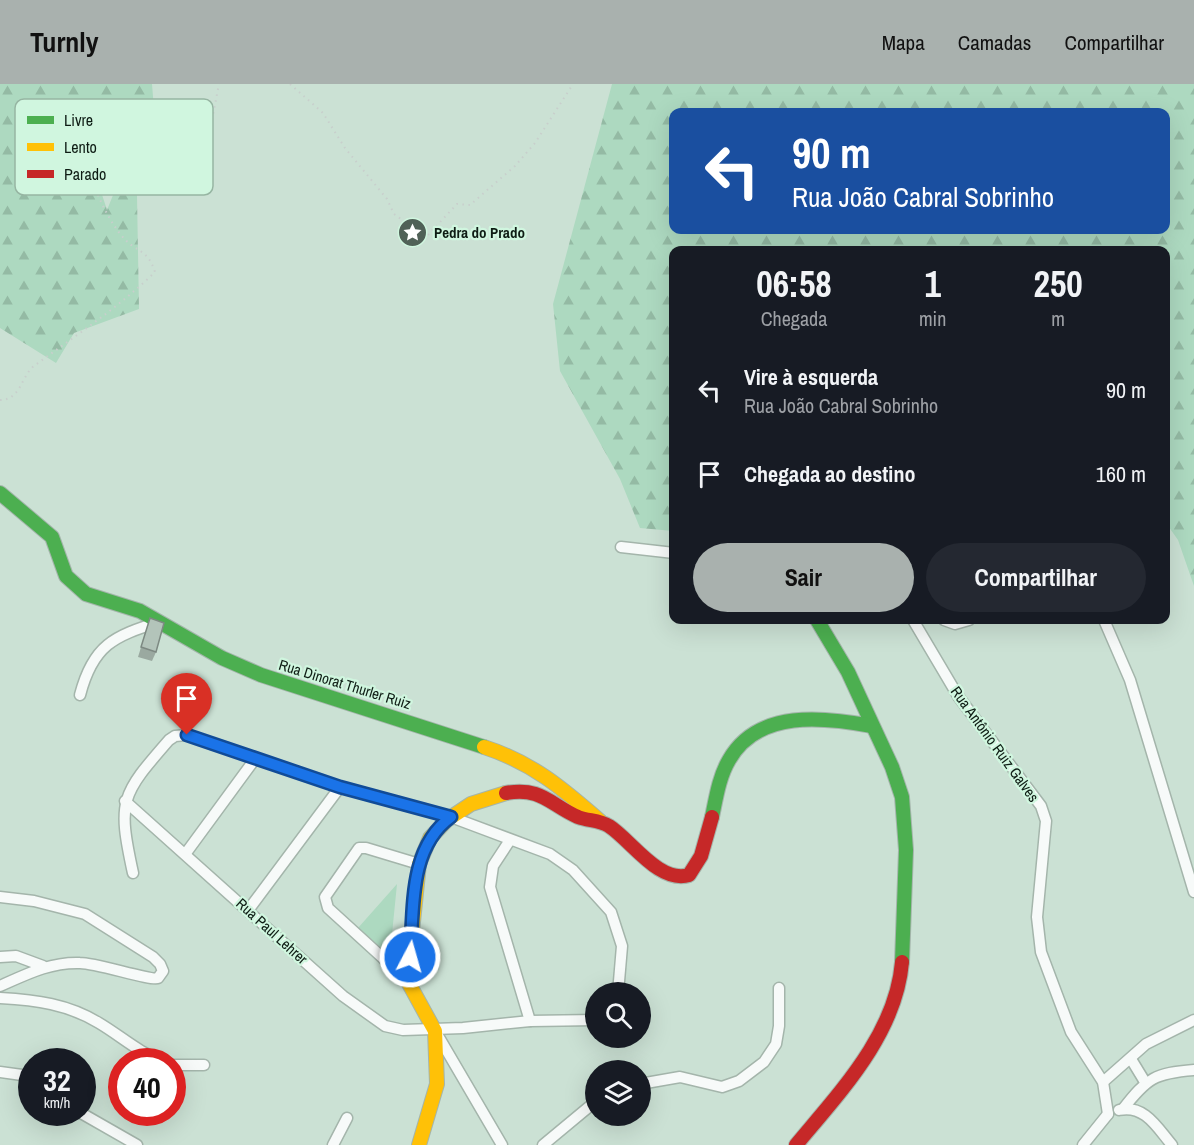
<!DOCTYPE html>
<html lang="pt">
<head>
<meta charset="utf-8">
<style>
	body { margin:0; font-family:"Archivo Narrow",sans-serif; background:#242831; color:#f1f3f6; height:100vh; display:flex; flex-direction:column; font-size:22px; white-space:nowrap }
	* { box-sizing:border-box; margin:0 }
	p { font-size:20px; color:#9ea1a6 }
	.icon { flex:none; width:33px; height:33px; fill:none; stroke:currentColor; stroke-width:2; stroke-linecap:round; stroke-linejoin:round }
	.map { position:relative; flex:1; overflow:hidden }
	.sheet { position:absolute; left:669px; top:162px; width:501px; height:378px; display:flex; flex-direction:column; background:#171b24; border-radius:12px; box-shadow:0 6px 24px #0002 }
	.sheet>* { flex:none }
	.guide { position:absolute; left:669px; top:24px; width:501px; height:126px; border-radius:12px; box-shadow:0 6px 24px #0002; background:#1a4fa0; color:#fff; overflow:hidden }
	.tools { position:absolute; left:585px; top:898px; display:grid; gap:12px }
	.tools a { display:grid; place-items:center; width:66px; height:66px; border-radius:50%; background:#171b24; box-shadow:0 6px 24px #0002; font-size:30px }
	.speed { position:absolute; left:18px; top:964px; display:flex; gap:12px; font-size:30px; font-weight:700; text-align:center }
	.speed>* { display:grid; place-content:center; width:78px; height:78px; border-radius:50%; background:#171b24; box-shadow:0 6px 24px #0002; line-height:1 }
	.speed small { font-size:15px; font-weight:400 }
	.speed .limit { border:9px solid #d22; background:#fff; color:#111 }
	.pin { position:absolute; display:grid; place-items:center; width:51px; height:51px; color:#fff; margin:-62px -26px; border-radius:50% 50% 50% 0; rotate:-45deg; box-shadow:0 0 6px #0007 }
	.pin .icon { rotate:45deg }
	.me { position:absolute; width:66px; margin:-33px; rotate:6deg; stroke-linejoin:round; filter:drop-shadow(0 0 4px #0008) }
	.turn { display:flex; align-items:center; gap:21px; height:126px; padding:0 24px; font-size:27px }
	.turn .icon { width:78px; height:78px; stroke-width:2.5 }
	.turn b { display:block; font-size:42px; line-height:51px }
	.eta { display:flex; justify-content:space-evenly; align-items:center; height:102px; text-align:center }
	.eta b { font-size:36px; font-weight:800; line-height:42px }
	.action { display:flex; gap:12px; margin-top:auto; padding:12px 24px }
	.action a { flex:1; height:69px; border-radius:36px; background:#a9b1ae; color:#111; font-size:24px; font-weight:800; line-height:69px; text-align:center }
	.action a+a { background:#242831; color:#f1f3f6 }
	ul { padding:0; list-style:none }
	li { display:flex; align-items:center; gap:18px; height:84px; padding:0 24px }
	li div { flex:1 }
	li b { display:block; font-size:22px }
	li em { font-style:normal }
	header { display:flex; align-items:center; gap:36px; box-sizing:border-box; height:84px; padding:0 30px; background:#a9b1ae; color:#111 }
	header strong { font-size:28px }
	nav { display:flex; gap:33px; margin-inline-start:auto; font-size:21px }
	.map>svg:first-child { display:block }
	.forest { fill:url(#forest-firs); fill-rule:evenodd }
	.park { fill:#add9c0 }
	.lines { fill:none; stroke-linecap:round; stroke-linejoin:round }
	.street-casing { stroke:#a4b5ab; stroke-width:13 }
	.fast-casing { stroke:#a4b5ab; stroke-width:16 }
	.slow-casing { stroke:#a4b5ab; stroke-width:16 }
	.jam-casing { stroke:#a4b5ab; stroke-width:16 }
	.path { stroke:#c8cfcc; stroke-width:2; stroke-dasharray:1.5 4.5; stroke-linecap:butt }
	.street { stroke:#f7faf9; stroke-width:10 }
	.fast { stroke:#4caf50; stroke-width:14 }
	.slow { stroke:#ffc107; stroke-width:14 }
	.jam { stroke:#c62828; stroke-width:14 }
	.wall { fill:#9aa9a0 }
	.building { fill:#b3c4ba; stroke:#7d8982; stroke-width:1.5 }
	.route-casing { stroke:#114b97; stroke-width:15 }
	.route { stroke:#1a73e8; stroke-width:10 }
	.labels { text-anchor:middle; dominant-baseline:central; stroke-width:4.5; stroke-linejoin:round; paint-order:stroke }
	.poi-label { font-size:15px; font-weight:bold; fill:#0e1c14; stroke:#d0f6df; text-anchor:start }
	.street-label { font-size:15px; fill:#0e1c14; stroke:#d0f6df }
	.key { fill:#d0f6df; stroke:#96b5a2; stroke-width:1.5 }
	.key-label { font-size:16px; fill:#0e1c14 }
</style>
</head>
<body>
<header>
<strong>Turnly</strong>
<nav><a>Mapa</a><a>Camadas</a><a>Compartilhar</a></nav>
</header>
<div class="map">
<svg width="1194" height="1061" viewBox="0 0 1194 1061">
	<defs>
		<pattern id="forest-firs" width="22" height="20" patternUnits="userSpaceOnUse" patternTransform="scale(1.5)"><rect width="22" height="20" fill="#add9c0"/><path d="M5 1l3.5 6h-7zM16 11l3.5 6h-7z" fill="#94baa4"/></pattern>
	</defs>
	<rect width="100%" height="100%" fill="#cbe1d4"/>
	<g class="forest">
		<path d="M0 0H152L154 25 100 35 86 61 107 126 136 54 139 225 74 249 56 279 0 244Z"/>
		<path d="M612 0H1194V502L1178 456 1166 439V166H674L673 447 640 444 620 395 560 287 553 220ZM674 28H1166V146H674Z"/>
	</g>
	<path class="park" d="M397 800 390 870V871L358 844Z"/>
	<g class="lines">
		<defs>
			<g id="street">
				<path d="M621 463 674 469"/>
				<path d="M913 536 958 612 1041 722 1046 737 1037 833 1041 868 1071 948 1103 998 1108 1030"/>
				<path d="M944 536 955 540 969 536"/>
				<path d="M1104 536 1130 596 1194 808"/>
				<path d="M80 611C93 561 114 552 159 538"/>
				<path d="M125 717 343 912 385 942 403 946 463 944 530 937 596 936"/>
				<path d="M510 756 493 782 490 803 530 937"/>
				<path d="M186 769 255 675"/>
				<path d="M133 789C117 716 121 711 169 656L175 652 187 651 340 703 451 733 550 770 573 786 611 828 622 862 618 909"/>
				<path d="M0 813 34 817 85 830 153 873 160 880 163 887 158 894C151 897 97 879 80 879 50 878 27 890 0 902"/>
				<path d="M249 825 340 703"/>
				<path d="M0 873 16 872 43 882"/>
				<path d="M407 896 328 824 325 813 359 764H366L419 780"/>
				<path d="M0 914C36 916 68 920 99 939 121 952 139 969 164 978"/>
				<path d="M437 950 502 1061"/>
				<path d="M1131 975 1145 998"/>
				<path d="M172 981H204"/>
				<path d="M0 988 22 991 32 995"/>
				<path d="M1103 998 1146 960 1194 936"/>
				<path d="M640 1000 680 993 722 1003 739 997 764 978 776 960 779 942V904"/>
				<path d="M1123 1025C1147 994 1155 989 1194 986"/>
				<path d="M1119 1026C1145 1020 1158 1045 1172 1061"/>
				<path d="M81 1029 137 1061"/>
				<path d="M333 1061 347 1034"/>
				<path d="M543 1061 596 1017"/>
				<path d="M1083 1061 1108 1030"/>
			</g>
			<g id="fast">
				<path d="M0 409 52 453 66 492 86 510 140 527 222 574 261 591 484 663"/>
				<path d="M817 536 848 588 892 683 902 713 906 766 902 878"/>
				<path d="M712 733C716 714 719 693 729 676 758 625 824 633 872 642"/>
			</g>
			<g id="slow">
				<path d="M484 663C533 679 562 704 600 737"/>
				<path d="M419 1061 437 1000 435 947 407 896 419 780 430 754 447 736 471 720 506 709"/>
			</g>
			<g id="jam">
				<path d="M506 709C542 703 549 720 578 733 589 737 599 736 609 742 631 756 659 800 689 791L701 772 712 733"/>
				<path d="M796 1061C840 1008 896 950 902 878"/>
			</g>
		</defs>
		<use href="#street" class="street-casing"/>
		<use href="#fast" class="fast-casing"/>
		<use href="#slow" class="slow-casing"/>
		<use href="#jam" class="jam-casing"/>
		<g class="path">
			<path d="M290 0 323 29 345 64 387 115 394 130 426 153 457 120 470 121 515 82 535 59 573 0"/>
			<path d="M0 316C21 316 21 292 34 282 75 252 118 224 155 188 147 163 135 169 121 151 106 132 97 110 89 88L96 67 118 43C132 43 142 42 151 53L198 51 211 41 219 0"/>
		</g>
		<use href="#street" class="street"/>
		<use href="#fast" class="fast"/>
		<use href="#slow" class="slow"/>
		<use href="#jam" class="jam"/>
	</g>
	<path class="wall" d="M150 534 156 568 152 577 138 573Z"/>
	<path class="building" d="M150 534 164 539 156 568 141 563Z"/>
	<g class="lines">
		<defs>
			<path id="route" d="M187 651 340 703 451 733C408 764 414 825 410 873"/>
		</defs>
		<use href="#route" class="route-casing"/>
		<use href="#route" class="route"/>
	</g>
	<defs>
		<symbol id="sight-disc" viewBox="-11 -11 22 22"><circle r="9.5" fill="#506157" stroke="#d0f6df"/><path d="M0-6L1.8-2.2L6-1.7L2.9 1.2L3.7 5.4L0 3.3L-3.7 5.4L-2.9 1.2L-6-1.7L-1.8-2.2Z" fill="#fff"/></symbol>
	</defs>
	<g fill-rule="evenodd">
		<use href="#sight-disc" x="396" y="132" width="33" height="33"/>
	</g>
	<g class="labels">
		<g class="poi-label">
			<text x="434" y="148">Pedra do Prado</text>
		</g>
		<g class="street-label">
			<text transform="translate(345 600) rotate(17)">Rua Dinorat Thurler Ruiz</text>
			<text transform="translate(995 660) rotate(54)">Rua Antônio Ruiz Galves</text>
			<text transform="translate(272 847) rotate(42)">Rua Paul Lehrer</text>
		</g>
	</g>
	<rect x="15" y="15" width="198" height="96" rx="9" class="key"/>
	<rect x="27" y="32" width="27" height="8" fill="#4caf50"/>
	<rect x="27" y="59" width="27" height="8" fill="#ffc107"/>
	<rect x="27" y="86" width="27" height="8" fill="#c62828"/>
	<g class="key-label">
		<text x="64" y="42">Livre</text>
		<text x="64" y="69">Lento</text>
		<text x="64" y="96">Parado</text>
	</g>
</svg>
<div class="tools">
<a><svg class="icon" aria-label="search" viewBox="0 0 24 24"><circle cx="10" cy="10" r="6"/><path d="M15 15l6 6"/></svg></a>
<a><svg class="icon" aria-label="layers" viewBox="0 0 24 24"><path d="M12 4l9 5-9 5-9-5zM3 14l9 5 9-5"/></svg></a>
</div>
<div class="speed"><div>32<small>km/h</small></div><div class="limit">40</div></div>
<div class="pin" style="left:187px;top:651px;background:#d93025"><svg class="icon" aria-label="arrive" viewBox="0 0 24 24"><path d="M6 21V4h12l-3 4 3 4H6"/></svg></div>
<svg class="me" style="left:410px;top:873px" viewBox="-20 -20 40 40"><circle r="17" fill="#1a73e8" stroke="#fff" stroke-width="3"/><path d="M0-11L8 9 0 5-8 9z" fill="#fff"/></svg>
<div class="guide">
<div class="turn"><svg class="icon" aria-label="left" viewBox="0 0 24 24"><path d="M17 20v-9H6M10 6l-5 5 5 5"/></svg><div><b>90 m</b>Rua João Cabral Sobrinho</div></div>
</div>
<section class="sheet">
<div class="eta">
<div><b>06:58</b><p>Chegada</p></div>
<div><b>1</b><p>min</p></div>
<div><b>250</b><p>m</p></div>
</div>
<ul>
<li><svg class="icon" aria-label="left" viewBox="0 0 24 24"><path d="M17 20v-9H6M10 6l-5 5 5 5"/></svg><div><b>Vire à esquerda</b><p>Rua João Cabral Sobrinho</p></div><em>90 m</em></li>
<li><svg class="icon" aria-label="arrive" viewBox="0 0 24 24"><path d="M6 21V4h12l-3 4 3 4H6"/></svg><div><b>Chegada ao destino</b></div><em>160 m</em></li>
</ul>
<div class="action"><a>Sair</a><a>Compartilhar</a></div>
</section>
</div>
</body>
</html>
